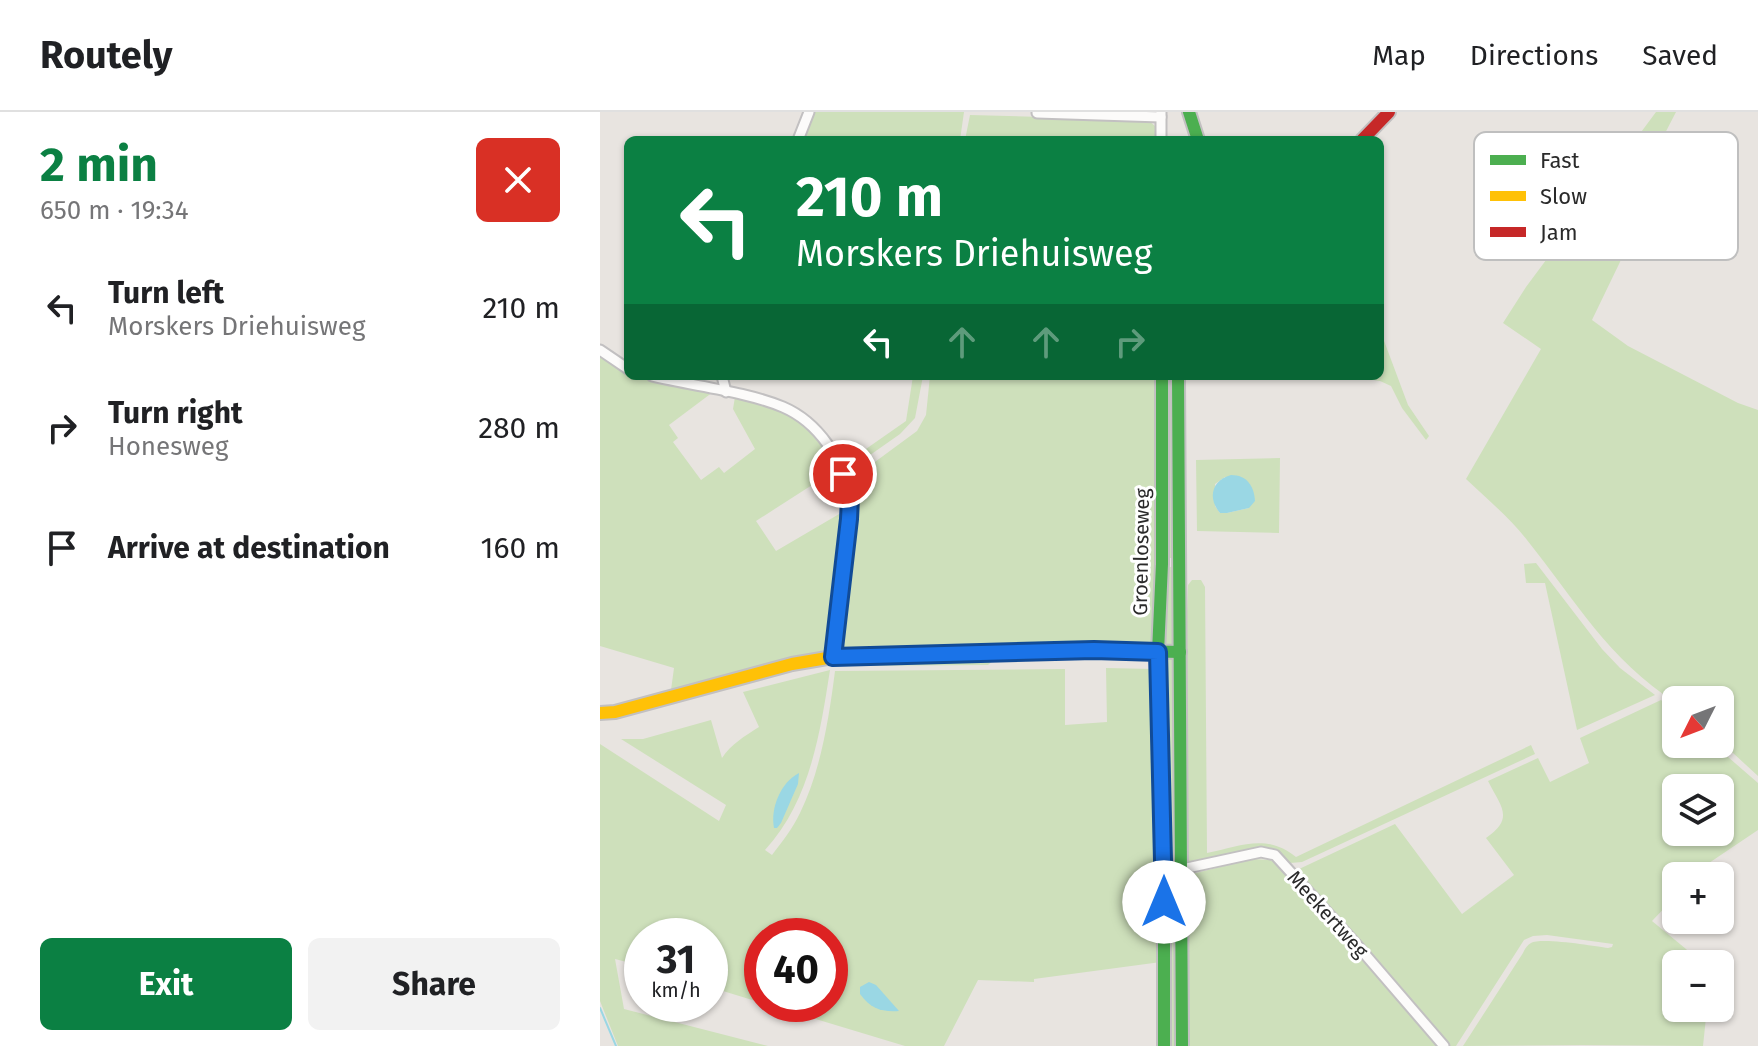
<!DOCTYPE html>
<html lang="en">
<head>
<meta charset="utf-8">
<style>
	body { margin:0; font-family:"Fira Sans",sans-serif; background:#f2f2f2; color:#202124; height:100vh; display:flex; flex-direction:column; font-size:30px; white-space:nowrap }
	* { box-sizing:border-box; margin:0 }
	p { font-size:26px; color:#757577 }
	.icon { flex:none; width:44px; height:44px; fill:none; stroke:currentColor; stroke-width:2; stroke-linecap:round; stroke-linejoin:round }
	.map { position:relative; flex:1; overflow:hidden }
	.panel { display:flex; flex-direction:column; background:#fff; width:600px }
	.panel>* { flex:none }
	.hud { position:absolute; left:24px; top:24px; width:760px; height:244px; border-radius:12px; box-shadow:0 2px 6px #0004; background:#0b8043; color:#fff; overflow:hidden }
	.needle { width:52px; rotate:228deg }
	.tools { position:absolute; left:1062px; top:574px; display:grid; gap:16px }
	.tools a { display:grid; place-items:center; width:72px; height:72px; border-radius:12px; background:#fff; box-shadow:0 2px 6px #0004; font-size:40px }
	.speed { position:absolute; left:24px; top:806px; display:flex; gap:16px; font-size:40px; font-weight:700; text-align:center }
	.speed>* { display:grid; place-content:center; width:104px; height:104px; border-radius:50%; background:#fff; box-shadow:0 2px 6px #0004; line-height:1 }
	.speed small { font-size:20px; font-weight:400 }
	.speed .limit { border:12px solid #d22; background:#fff; color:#111 }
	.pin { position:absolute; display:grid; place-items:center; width:68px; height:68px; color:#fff; margin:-34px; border:4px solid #fff; border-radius:50%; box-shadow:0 2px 8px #0007 }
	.me { position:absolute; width:88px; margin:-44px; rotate:0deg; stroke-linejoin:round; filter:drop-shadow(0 0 6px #0008) }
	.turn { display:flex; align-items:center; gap:28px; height:168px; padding:0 40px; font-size:36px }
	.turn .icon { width:104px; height:104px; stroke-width:2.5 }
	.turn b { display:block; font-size:56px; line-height:68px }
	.lanes { display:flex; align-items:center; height:76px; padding:0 40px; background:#0003; justify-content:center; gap:40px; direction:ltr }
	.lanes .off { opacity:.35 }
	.round { display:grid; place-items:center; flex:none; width:84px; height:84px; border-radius:12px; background:#f2f2f2 }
	.head { display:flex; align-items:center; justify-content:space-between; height:136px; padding:0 40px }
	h1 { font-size:48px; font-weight:700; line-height:60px; color:#0b8043 }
	.button { display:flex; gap:16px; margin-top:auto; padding:16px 40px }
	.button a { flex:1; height:92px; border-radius:12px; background:#0b8043; color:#fff; font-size:32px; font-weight:700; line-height:92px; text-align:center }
	.button a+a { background:#f2f2f2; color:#202124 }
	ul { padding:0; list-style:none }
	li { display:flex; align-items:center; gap:24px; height:120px; padding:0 40px }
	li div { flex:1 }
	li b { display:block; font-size:30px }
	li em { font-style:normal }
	header { display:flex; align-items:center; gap:48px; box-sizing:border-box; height:112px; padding:0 40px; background:#fff; border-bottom:2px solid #e0e0e0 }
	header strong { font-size:38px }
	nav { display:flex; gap:44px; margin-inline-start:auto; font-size:28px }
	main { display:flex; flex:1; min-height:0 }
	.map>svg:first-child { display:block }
	.green { fill:#cee0bb; fill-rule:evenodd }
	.water { fill:#9ad7e4 }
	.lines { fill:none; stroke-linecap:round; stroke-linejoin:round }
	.stream { stroke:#9ad7e4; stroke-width:2 }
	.street-casing { stroke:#c2c0c1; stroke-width:13 }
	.fast-casing { stroke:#c2c0c1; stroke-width:16 }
	.slow-casing { stroke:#c2c0c1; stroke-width:16 }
	.jam-casing { stroke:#c2c0c1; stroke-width:16 }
	.street { stroke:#fcfbfa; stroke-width:9 }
	.fast { stroke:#4caf50; stroke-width:12 }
	.slow { stroke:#ffc107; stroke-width:12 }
	.jam { stroke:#c62828; stroke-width:12 }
	.route-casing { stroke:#114b97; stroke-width:20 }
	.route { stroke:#1a73e8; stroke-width:14 }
	.labels { text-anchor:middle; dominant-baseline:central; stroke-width:6; stroke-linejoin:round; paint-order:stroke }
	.street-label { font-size:20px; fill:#2a2a2a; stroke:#fff }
	.key { fill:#fff; stroke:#bfbfbf; stroke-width:2 }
	.key-label { font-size:22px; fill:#2a2a2a }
</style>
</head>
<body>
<header>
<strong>Routely</strong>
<nav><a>Map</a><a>Directions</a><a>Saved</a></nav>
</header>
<main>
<section class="panel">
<div class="head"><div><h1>2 min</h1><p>650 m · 19:34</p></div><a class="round" style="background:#d93025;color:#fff"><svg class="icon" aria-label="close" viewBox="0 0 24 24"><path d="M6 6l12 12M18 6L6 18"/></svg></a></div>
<ul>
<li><svg class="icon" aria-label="left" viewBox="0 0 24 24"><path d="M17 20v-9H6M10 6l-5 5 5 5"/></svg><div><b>Turn left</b><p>Morskers Driehuisweg</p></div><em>210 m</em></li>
<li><svg class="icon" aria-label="right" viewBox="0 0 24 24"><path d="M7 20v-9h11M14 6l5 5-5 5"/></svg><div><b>Turn right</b><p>Honesweg</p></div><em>280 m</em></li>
<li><svg class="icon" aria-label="arrive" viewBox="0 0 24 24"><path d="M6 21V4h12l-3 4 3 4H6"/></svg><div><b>Arrive at destination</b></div><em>160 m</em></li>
</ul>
<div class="button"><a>Exit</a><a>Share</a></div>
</section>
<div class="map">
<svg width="1158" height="934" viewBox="0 0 1158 934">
	<rect width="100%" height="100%" fill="#e8e4e0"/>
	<g class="green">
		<path d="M213 0H364L360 28H202Z"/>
		<path d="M1056 0H1076L1017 114 1033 123 992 208 1028 234 1138 291 1158 298V664L1120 629V588H1076V591C1008 547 976 489 927 428 909 405 887 387 866 367L941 237 903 211 926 175Z"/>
		<path d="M370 3 548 8 556 15V28H365Z"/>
		<path d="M780 218 808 293 829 324 826 328 802 296 791 274 780 269 747 264H780Z"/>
		<path d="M0 245 28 260V264H40L113 280 69 313 78 326 73 330 101 368 119 355 124 361 155 337 133 297 135 285C184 297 214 310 237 357L156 409 176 439 246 398 235 536 71 578 74 556 0 534Z"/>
		<path d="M313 264H323L315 306 300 322 253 355 243 353 306 309Z"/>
		<path d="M330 264H438L443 266 458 264H556V461L552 536 242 538 252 396 249 369 317 319 326 303Z"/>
		<path d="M572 267 573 446H568L567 269Z"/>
		<path d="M680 346 679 421 597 419 596 348ZM625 365 649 396 627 401H620L615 394V372Z"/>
		<path d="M936 451 1002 537 1020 556 1055 583 977 618 945 471H926L924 452Z"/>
		<path d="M573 454 576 534H568L565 531 568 456Z"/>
		<path d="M592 468H601L605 475 607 741C640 734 667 721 696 745L931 633 935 642 702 750 690 751 675 741 588 756 587 500 588 473Z"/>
		<path d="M564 544H576L580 758 570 759Z"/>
		<path d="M397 545 388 553 236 554V548Z"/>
		<path d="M506 556 553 557 561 850 434 867V870L378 868 344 934H305L166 892H230V824H162V891L110 875V824H42V854L15 847 24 897 168 934H18L0 889V632L119 709 126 693 21 627H43L111 608 122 646C131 632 145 624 159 615L143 580 230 558C220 622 210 689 165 738L172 743C182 730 193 716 200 701 221 658 229 606 235 559L465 557V613L507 610Z"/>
		<path d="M1061 588 1076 600V632H1113L1158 671V718L1106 753 1095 764H1076V784L1052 809 1086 837 1101 852H1076V896H1107L1103 934 982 933 863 934 923 841C925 837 927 833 931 831 941 825 994 834 1008 836L1012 835 1013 832 947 823 933 824 924 828 856 934H849L697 758 795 712 862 802 914 763 886 726C915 706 901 695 888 669L938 646 950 670 989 651 980 626ZM1076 676H1120V720H1076Z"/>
		<path d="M652 747 670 748 684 755 839 934H590L588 763Z"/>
		<path d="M580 765V934H571L570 768Z"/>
	</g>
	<g class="water">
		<path d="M631 363C647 363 654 374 655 389L649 396 627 401H620C607 386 612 368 631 363Z"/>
		<path d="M199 661 198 672 181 711 177 716H174C170 696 181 670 199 661Z"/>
		<path d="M269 870 276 873 299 899C281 900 271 897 260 882V875Z"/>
	</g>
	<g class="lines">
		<path class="stream" d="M0 896 16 934"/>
		<defs>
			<g id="street">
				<path d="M561 0V28"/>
				<path d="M437 1 561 5"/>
				<path d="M198 28 209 0"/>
				<path d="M0 238 28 257"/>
				<path d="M52 264C92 274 145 279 183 295 218 310 244 348 249 386 252 406 248 427 245 447 241 480 237 512 233 545"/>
				<path d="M122 264 126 280"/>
				<path d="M564 761 661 740 675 743 757 833 844 934"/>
			</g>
			<g id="fast">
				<path d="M589 0 598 28"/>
				<path d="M562 264V452L558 540 564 761V934"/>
				<path d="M578 264 582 934"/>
				<path d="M298 543 494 538 580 540"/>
			</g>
			<path id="slow" d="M0 601 15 600 192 552 233 545 298 543"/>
			<path id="jam" d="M762 28 789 0"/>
		</defs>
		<use href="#street" class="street-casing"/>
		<use href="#fast" class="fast-casing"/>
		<use href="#slow" class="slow-casing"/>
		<use href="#jam" class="jam-casing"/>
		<use href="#street" class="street"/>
		<use href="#fast" class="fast"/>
		<use href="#slow" class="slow"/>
		<use href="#jam" class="jam"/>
	</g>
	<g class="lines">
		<defs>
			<path id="route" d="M243 362 250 386 249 407 233 545 494 538 558 540 564 790"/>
		</defs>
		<use href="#route" class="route-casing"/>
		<use href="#route" class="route"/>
	</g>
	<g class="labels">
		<g class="street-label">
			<text transform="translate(541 440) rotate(-89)">Groenloseweg</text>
			<text transform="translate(728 802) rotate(48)">Meekertweg</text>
		</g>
	</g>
	<rect x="874" y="20" width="264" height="128" rx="12" class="key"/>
	<rect x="890" y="43" width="36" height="10" fill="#4caf50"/>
	<rect x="890" y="79" width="36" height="10" fill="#ffc107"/>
	<rect x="890" y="115" width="36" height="10" fill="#c62828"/>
	<g class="key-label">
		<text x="940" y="56">Fast</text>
		<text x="940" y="92">Slow</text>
		<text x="940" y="128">Jam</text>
	</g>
</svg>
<div class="tools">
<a><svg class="needle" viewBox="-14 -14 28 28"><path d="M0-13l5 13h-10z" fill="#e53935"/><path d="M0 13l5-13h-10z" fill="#757577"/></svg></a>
<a><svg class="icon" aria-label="layers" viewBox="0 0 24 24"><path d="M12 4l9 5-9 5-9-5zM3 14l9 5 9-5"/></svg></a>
<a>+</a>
<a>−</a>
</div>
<div class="speed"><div>31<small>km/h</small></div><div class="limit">40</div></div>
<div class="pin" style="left:243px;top:362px;background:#d93025"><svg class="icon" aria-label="arrive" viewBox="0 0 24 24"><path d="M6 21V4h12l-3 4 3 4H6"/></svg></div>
<svg class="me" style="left:564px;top:790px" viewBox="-20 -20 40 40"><circle r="19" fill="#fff"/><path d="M0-13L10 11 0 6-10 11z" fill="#1a73e8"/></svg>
<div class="hud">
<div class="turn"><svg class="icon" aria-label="left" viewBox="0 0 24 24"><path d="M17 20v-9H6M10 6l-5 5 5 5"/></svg><div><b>210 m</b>Morskers Driehuisweg</div></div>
<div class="lanes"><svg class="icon" aria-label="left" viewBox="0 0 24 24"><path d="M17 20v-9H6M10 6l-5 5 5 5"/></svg><svg class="icon off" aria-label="ahead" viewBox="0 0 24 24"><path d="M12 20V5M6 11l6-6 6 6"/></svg><svg class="icon off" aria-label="ahead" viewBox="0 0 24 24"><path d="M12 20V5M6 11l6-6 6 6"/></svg><svg class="icon off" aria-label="right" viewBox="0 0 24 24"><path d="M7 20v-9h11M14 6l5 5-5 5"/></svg></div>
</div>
</div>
</main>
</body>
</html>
